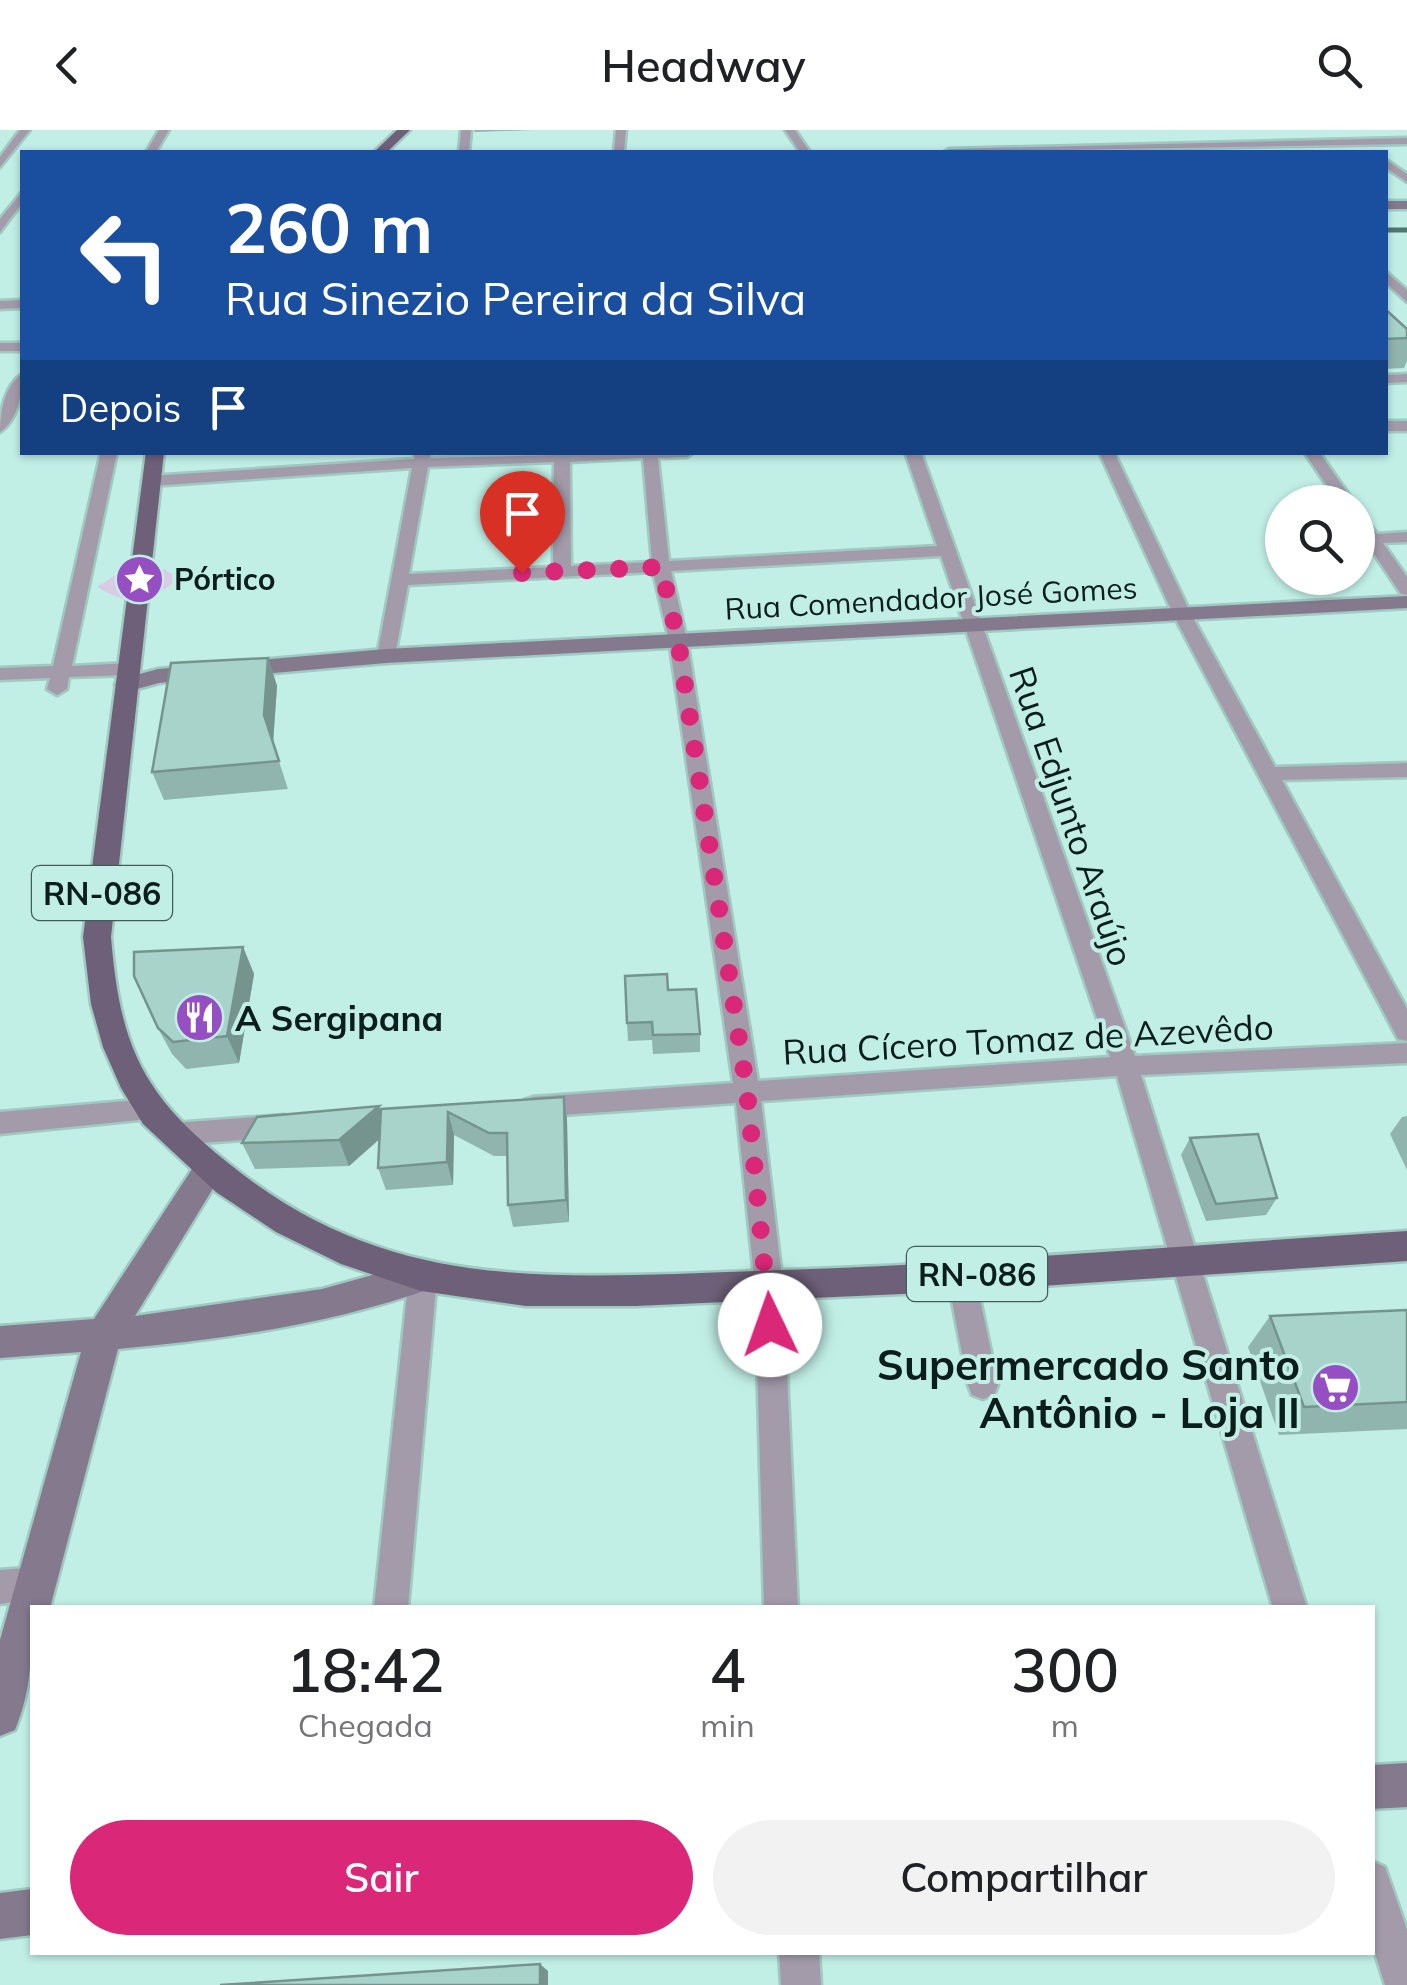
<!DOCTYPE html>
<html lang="pt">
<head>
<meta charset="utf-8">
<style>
	body { margin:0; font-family:Mulish,sans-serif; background:#f2f2f2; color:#202124; height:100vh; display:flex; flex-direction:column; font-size:38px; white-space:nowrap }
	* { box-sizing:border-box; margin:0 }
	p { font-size:32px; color:#757577 }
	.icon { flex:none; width:55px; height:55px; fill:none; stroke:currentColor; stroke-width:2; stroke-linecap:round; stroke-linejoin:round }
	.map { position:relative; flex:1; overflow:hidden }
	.panel { position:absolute; left:30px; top:1475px; width:1345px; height:350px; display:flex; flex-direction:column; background:#fff; border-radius:0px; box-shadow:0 2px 8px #0004 }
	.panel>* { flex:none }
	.top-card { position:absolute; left:20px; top:20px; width:1368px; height:305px; border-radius:0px; box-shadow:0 2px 8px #0004; background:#1a4fa0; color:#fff; overflow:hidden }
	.buttons { position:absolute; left:1265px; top:355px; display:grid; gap:20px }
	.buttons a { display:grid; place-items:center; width:110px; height:110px; border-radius:50%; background:#fff; box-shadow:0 2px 8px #0004; font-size:50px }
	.pin { position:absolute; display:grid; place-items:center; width:85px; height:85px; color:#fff; margin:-102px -42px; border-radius:50% 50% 50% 0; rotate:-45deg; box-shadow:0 0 10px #0007 }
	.pin .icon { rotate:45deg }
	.me { position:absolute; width:110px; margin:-55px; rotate:357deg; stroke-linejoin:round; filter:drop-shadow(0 0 8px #0008) }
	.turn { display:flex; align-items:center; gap:35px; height:210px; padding:0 40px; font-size:45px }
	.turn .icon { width:130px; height:130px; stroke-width:2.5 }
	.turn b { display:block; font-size:70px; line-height:85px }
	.then { display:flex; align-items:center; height:95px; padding:0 40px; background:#0003; gap:20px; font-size:38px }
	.eta { display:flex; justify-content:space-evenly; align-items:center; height:170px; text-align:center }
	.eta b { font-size:60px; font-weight:600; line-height:70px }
	.cta { display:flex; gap:20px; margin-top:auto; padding:20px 40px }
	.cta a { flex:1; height:115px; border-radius:60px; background:#db2777; color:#fff; font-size:40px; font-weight:600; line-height:115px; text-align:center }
	.cta a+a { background:#f2f2f2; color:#202124 }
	header { display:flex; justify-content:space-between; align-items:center; height:130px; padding:0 40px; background:#fff; font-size:45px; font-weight:600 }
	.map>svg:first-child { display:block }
	.green { fill:#d8cbe3 }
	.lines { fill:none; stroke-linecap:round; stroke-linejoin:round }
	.stream { stroke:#52766f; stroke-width:5 }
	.street-casing { stroke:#a0c9c1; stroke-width:5 }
	.secondary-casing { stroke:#a0c9c1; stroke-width:5 }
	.primary-casing { stroke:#a0c9c1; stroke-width:5 }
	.street { fill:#a39baa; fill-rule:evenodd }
	.secondary { fill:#84798d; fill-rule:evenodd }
	.primary { fill:#6e6078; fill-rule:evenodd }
	.wall { fill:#90b5ae }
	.shaded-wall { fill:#75948d }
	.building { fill:#a7d3ca; stroke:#75948d; stroke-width:2.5 }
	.route { stroke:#db2777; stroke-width:18; stroke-dasharray:0 32.4 }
	.labels { text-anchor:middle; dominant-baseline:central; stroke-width:8; stroke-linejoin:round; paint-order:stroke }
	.far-poi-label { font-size:30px; font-weight:bold; fill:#0c1e1b; stroke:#c1efe6; text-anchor:start }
	.far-street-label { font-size:30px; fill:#0c1e1b; stroke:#c1efe6 }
	.shield { fill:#c1efe6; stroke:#425d58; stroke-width:2.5 }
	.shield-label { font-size:32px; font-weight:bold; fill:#0c1e1b }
	.street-label { font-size:35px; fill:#0c1e1b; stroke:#c1efe6 }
	.poi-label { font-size:35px; font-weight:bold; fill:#0c1e1b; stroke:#c1efe6; text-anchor:start }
	.near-poi-label { font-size:42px; font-weight:bold; fill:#0c1e1b; stroke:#c1efe6; text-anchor:end }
</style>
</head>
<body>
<header><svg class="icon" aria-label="back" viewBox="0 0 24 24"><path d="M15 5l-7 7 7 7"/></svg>Headway<svg class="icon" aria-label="search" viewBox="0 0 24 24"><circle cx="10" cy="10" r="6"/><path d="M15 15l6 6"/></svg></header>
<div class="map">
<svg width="1407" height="1855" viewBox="0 0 1407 1855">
	<rect width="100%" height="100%" fill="#c1efe6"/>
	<path class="green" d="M157 436 180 448C147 473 133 478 97 457L126 438Z"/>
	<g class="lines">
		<path class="stream" d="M1385 100H1407"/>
		<defs>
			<g id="street">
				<path d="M20 0H30L0 37V27Z"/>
				<path d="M159 0H169L156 22H146Z"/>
				<path d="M461 0H471L469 22H459Z"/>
				<path d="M616 0H626L624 22H614Z"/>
				<path d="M785 0H795L810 22H800Z"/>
				<path d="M1407 8V14L944 22 949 19Z"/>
				<path d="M1385 29 1407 44V52L1385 37Z"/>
				<path d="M22 62V73L0 102V89Z"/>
				<path d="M1385 141 1407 160V172L1385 152Z"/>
				<path d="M22 170V178L0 179V171Z"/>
				<rect x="0" y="213" width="22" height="8"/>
				<path d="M22 244C23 263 17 291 0 302 0 281 5 255 22 244Z"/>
				<path d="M1407 244V252L1385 253V245Z"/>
				<rect x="1385" y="291" width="22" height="10"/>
				<path d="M101 322H117L72 536 128 533 137 539 128 545 69 547 67 559 57 565 47 559 50 548 0 550V538L53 536Z"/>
				<path d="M415 322H431L430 328 694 322 687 327 658 328 669 431 937 416 905 322H921L1135 926 1407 913V933L1141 945 1307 1478H1273L1117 946 761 971 783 1156 798 1478H764L755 1156 736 973 533 987 524 984 520 977 524 970 533 967 733 953 669 510 653 442 408 455 395 526 386 532 377 526 412 338 150 356 142 351 150 346 414 329ZM643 328 652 432 571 436 570 332ZM554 332 553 437 409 444 428 337ZM941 426 1110 927 758 951 687 510 671 441Z"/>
				<path d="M1099 322H1114L1192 486 1275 637 1407 633V647L1282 650 1407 879V911L1398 909 1174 486Z"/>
				<path d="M1304 322H1319L1354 372H1338Z"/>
				<path d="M1358 384 1364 386 1377 404 1407 402V412L1383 413 1407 447V465L1401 464 1358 400Z"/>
				<path d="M149 969 158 972 162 979 158 986 149 989 0 1004V982Z"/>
				<path d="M284 985 293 989 297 996 293 1003 284 1007 174 1015 165 1012 161 1004 165 996 174 993Z"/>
				<path d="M961 1132 971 1136 975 1145 998 1255 994 1265 983 1269 972 1265 968 1255 947 1145 951 1136Z"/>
				<path d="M423 1133 433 1137 437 1146 408 1478H374L409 1146 413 1137Z"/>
				<path d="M38 1437 50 1442 55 1454 50 1466 0 1474V1440Z"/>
				<path d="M1372 1731 1385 1737 1407 1800V1855H1385L1372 1814Z"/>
				<path d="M779 1822H819L821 1855H781Z"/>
			</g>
			<g id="secondary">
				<rect x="1385" y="71" width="22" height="8"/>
				<path d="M1407 466V478L386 533 159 553 126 562 115 555 118 550 158 539 386 519Z"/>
				<path d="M209 1026 220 1030 225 1039 135 1186 322 1159 423 1131 435 1135 440 1146 435 1157C333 1194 226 1209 118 1219L50 1478H32C32 1521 32 1559 15 1600L0 1606V1510L81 1222 0 1228V1196L94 1189 198 1030Z"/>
				<path d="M1407 1633V1677L1372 1679V1635Z"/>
				<path d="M32 1759V1805L0 1809V1763Z"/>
			</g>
			<g id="primary">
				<path d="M397 0H410L387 22H374Z"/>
				<path d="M146 322H164L111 807C120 916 142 964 227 1032 368 1147 504 1149 676 1144 752 1141 827 1139 902 1135 1071 1125 1239 1112 1407 1101V1131L969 1161 636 1176H526L421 1161 341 1134 276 1102 216 1062 143 994 121 958 103 917 91 874 83 807Z"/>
			</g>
		</defs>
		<use href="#street" class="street-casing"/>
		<use href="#secondary" class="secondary-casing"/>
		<use href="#primary" class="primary-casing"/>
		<use href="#street" class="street"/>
		<use href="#secondary" class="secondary"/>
		<use href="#primary" class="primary"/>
	</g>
	<g class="wall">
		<path d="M474 0H534L475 2Z"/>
		<path d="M1385 179 1407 199V231L1404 238 1385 239Z"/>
		<path d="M268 528 277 556 273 613 288 659 164 670 152 642Z"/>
		<path d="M243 817 254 844 239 933 186 939 172 924 158 898Z"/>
		<path d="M668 860 700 904V922L653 924 652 910 628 911 627 893Z"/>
		<path d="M564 967 567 990 569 1092 513 1097 508 1075V1026H494L454 1005 453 1055 386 1060 378 1038 380 1009 349 1036 255 1039 242 1013 381 983Z"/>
		<path d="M1407 986V1040L1390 1004 1402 987Z"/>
		<path d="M1190 1008 1277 1068 1266 1085 1206 1091 1181 1025Z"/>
		<path d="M1407 1180V1299L1279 1305 1248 1217 1270 1186Z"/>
	</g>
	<g class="shaded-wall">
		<path d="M268 528 277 556 273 613 264 585Z"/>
		<path d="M243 817 254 844 239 933 227 906Z"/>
		<path d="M564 967 567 990 569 1092 566 1070Z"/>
		<path d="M379 976 387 1002 349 1036 339 1010Z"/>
		<path d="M448 982 454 1005 453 1055 447 1032Z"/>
		<path d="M540 1834 548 1841V1855H540Z"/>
	</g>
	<g class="building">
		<path d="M1385 179 1407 199V208L1385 209Z"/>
		<path d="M268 528 264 585 279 631 152 642 171 533Z"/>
		<path d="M243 817 227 906 173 912 158 898 134 846V822Z"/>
		<path d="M667 844 668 860 696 859 700 904 653 905 652 892 627 893 625 846Z"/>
		<path d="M564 967 566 1070 508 1075 507 1003H489L448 982 447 1032 378 1038 381 979Z"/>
		<path d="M379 976 339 1010 242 1013 257 987Z"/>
		<path d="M1258 1004 1277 1068 1216 1074 1190 1008Z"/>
		<path d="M1407 1180V1272L1304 1277 1270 1186Z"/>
		<path d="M540 1834V1855H220Z"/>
	</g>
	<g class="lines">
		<path class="route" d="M522 443 661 437 678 510 747 961 770 1195"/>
	</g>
	<defs>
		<symbol id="sight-disc" viewBox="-11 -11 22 22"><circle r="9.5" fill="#964fc3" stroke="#c1efe6"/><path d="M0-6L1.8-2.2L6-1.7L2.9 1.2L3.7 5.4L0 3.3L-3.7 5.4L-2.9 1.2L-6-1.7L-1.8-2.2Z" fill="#fff"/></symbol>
		<symbol id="restaurant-disc" viewBox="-11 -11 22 22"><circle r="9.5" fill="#964fc3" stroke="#c1efe6"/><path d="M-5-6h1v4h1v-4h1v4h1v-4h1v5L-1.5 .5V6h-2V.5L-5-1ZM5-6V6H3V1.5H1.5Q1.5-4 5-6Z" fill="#fff"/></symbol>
		<symbol id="supermarket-disc" viewBox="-11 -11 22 22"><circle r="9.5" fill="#964fc3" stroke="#c1efe6"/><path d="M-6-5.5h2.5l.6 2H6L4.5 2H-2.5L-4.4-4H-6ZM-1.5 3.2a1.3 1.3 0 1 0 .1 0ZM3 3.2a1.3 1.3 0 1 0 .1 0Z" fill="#fff"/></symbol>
	</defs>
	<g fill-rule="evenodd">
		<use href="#sight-disc" x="112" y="422" width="55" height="55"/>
		<use href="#restaurant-disc" x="172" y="860" width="55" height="55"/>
		<use href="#supermarket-disc" x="1308" y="1230" width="55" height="55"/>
	</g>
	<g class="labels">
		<g class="far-poi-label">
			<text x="174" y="449">Pórtico</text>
		</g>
		<g class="far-street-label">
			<text transform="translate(931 468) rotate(-3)">Rua Comendador José Gomes</text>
		</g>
		<g class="shield">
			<rect x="32" y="736" width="140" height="54" rx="8"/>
			<rect x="907" y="1117" width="140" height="54" rx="8"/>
		</g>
		<g class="shield-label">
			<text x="102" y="763">RN-086</text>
			<text x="977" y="1144">RN-086</text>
		</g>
		<g class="street-label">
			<text transform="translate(1072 686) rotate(71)">Rua Edjunto Araújo</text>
			<text transform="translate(1028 909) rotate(-3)">Rua Cícero Tomaz de Azevêdo</text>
		</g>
		<g class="poi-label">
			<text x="235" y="888">A Sergipana</text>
		</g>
		<g class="near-poi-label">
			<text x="1300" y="1234">Supermercado Santo<tspan x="1300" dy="48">Antônio - Loja II</tspan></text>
		</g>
	</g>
</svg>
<div class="buttons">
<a><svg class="icon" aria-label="search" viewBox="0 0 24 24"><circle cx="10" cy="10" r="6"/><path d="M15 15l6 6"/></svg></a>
</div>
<div class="pin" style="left:522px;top:443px;background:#d93025"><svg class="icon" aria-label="arrive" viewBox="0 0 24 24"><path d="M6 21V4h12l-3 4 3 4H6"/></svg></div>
<svg class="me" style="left:770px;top:1195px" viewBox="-20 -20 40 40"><circle r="19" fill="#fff"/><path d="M0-13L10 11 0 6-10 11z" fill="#db2777"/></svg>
<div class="top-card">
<div class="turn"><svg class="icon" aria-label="left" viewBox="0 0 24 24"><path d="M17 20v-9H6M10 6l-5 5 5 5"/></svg><div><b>260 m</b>Rua Sinezio Pereira da Silva</div></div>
<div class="then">Depois<svg class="icon" aria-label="arrive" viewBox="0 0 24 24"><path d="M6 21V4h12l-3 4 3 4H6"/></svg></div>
</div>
<section class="panel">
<div class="eta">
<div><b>18:42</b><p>Chegada</p></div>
<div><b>4</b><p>min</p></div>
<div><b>300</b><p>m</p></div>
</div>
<div class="cta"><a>Sair</a><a>Compartilhar</a></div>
</section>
</div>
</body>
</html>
